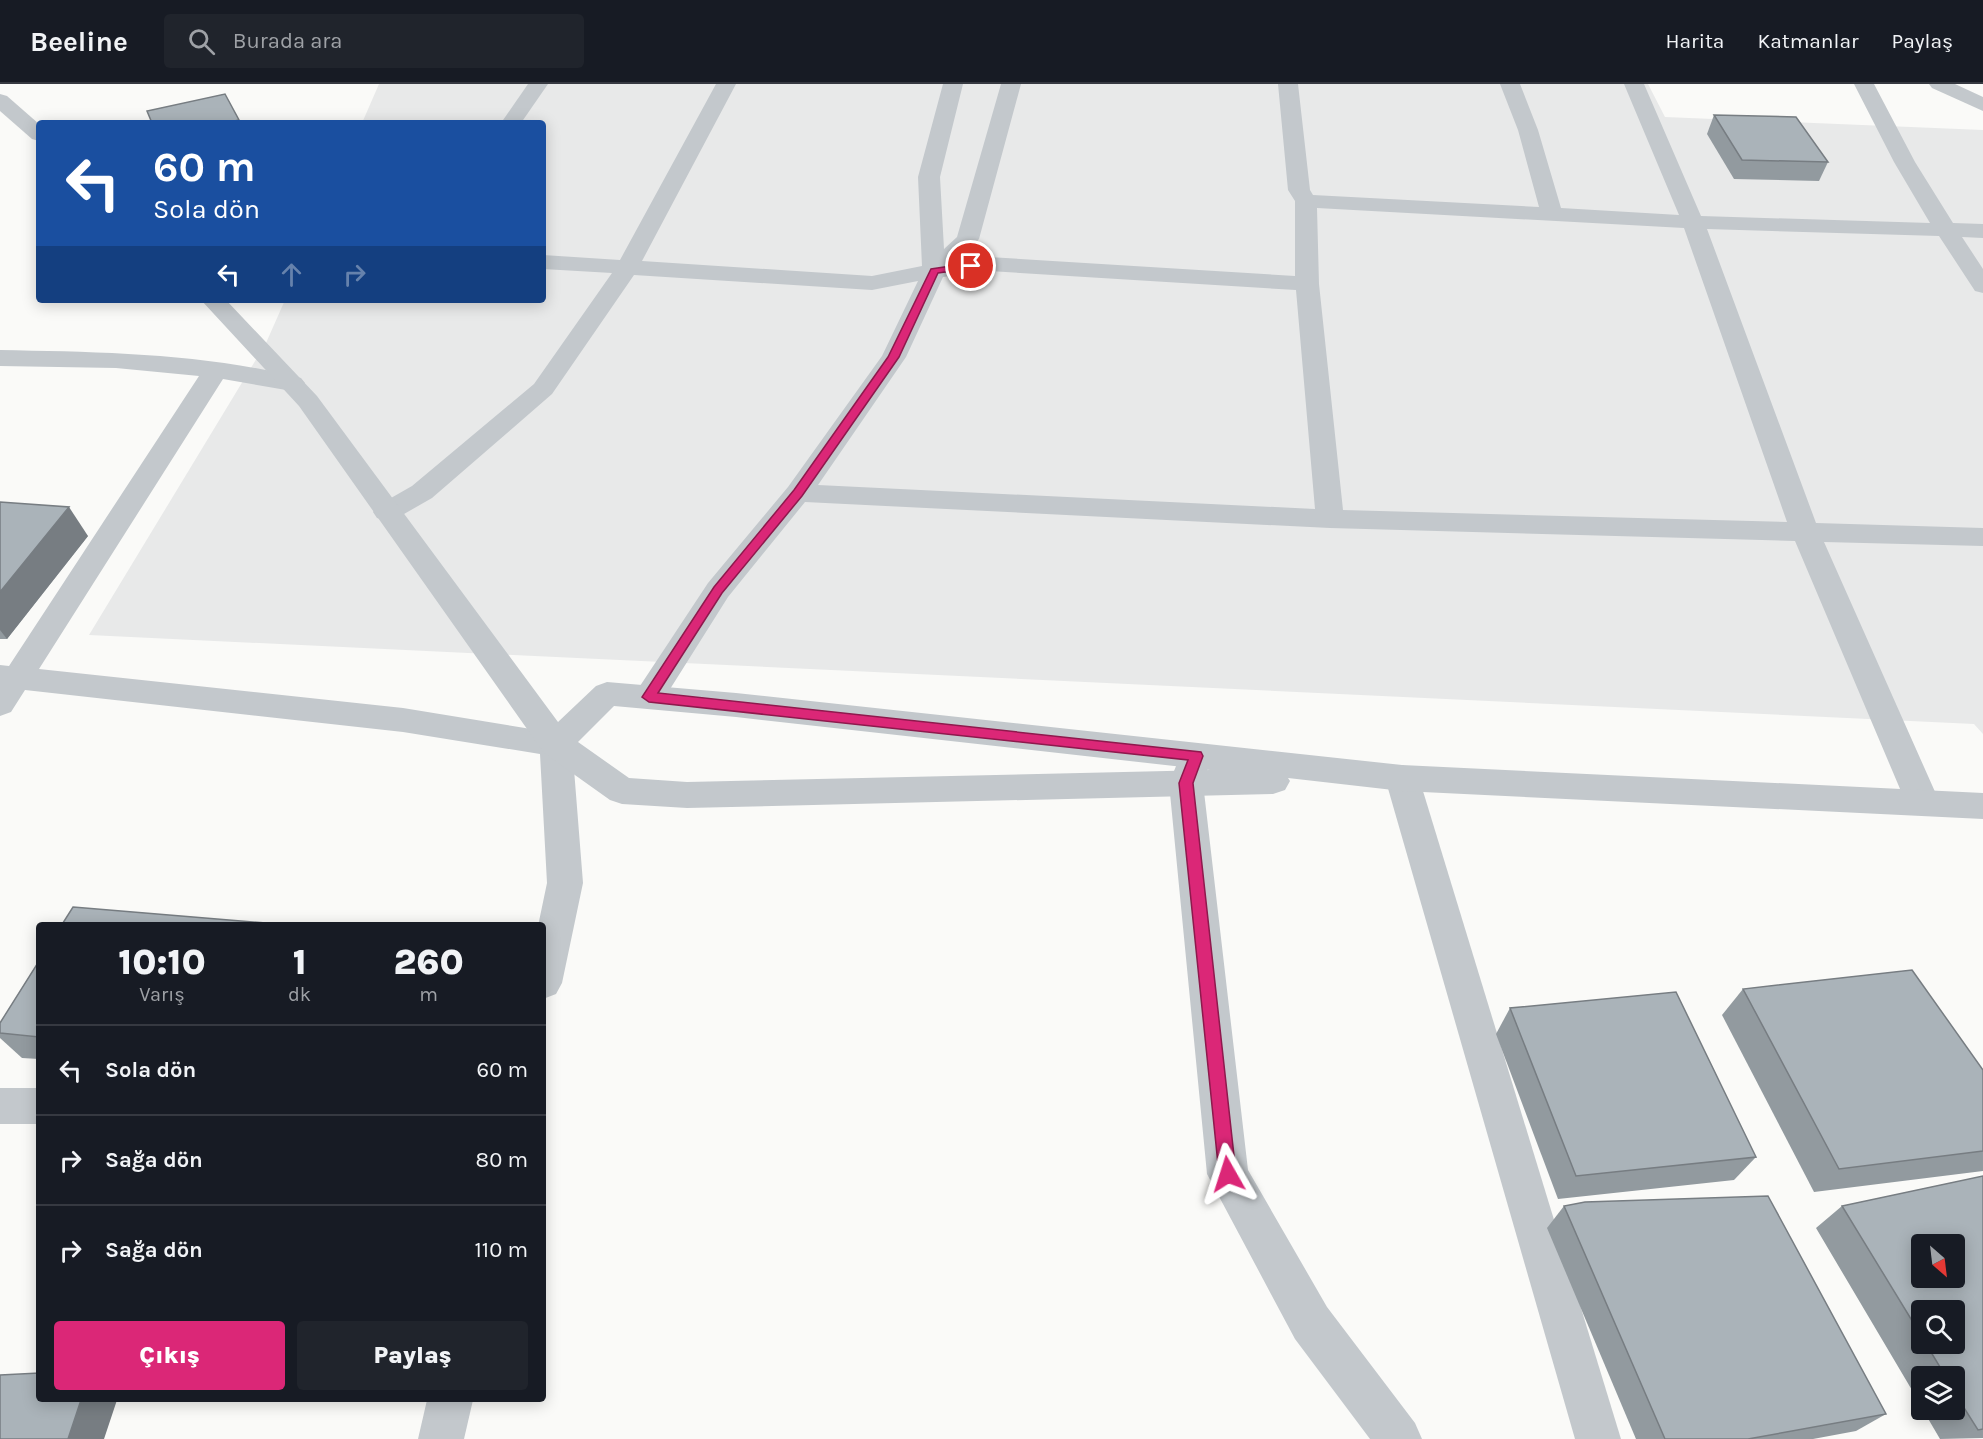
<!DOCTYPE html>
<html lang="tr">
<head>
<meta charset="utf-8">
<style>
	body { margin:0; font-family:Karla,sans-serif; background:#20242c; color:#f1f3f6; height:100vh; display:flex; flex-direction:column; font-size:22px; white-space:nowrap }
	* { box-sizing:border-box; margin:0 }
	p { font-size:20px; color:#9ea1a6 }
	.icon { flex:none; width:33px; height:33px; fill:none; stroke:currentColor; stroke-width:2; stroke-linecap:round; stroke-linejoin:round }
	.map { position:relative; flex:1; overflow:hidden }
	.panel { position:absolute; left:36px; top:838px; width:510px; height:480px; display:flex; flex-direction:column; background:#171b24; border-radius:6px; box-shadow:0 3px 15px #0003 }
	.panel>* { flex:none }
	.banner { position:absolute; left:36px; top:36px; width:510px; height:183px; border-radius:6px; box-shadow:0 3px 15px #0003; background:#1a4fa0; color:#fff; overflow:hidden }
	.needle { width:39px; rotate:152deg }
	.buttons { position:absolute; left:1911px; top:1150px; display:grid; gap:12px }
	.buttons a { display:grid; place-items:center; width:54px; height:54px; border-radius:6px; background:#171b24; box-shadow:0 3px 15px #0003; font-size:30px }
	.pin { position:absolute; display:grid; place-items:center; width:51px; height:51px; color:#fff; margin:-26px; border:3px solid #fff; border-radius:50%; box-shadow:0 2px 6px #0007 }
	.me { position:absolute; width:66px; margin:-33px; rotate:354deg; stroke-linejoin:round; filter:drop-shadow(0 0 4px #0008) }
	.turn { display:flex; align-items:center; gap:21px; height:126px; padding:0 18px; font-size:27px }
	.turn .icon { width:78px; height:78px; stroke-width:2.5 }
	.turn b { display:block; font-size:42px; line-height:51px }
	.lanes { display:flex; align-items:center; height:57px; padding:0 18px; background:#0003; justify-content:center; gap:30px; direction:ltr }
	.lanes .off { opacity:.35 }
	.eta { display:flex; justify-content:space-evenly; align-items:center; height:102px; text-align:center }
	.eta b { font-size:36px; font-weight:800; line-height:42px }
	.action { display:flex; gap:12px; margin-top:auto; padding:12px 18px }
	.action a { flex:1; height:69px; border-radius:6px; background:#db2777; color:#fff; font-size:24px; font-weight:800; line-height:69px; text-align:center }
	.action a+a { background:#20242c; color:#f1f3f6 }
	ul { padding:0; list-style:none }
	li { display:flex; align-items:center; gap:18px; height:90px; padding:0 18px; border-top:2px solid #363941 }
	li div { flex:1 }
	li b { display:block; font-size:22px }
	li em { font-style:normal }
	header { display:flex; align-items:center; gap:36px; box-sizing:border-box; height:84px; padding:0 30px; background:#171b24; border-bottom:2px solid #363941 }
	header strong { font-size:28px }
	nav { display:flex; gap:33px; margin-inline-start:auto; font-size:21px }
	.search { width:420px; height:54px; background:#20242c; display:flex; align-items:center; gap:15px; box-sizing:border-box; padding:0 21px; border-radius:6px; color:#9ea1a6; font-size:22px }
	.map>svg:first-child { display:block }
	.built { fill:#e8e9e9 }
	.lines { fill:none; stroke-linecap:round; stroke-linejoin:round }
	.minor { fill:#c3c8cc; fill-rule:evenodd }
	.tertiary { fill:#c3c8cc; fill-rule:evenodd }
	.wall { fill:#929a9f; fill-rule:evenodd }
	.shaded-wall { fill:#777d82 }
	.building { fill:#aab3b9; stroke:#777d82; stroke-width:1.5; fill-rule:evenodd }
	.route { fill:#db2777; stroke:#8e194d; stroke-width:1.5 }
</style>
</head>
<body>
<header>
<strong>Beeline</strong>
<div class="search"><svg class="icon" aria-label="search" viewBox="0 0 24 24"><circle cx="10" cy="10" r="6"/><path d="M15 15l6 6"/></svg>Burada ara</div>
<nav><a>Harita</a><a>Katmanlar</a><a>Paylaş</a></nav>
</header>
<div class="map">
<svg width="1983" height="1355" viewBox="0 0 1983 1355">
	<rect width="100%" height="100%" fill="#fafaf8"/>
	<path class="built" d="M379 0H1648L1665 33 1983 46V650L1974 640 89 551 266 259 285 216H543V39H362Z"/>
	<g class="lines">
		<g class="minor">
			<path d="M528 0H548L521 39H501Z"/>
			<path d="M716 0H736L642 177 872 192 922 182 918 93 943 0H963L940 93 944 165 957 153 1001 0H1021L979 155 958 177 989 173 1295 192V117L1288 106 1278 0H1298L1310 106 1313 111 1539 123 1518 46 1500 0H1520L1538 46 1561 124 1679 131 1624 0H1644L1701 132 1930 139 1894 78 1854 0H1874L1915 78 1953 139 1983 140V154L1962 153 1983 185V209L1975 207 1939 152 1707 145 1816 439 1983 444V462L1824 458 1940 719 1935 728 1923 732 1911 728 1906 719 1795 457 1330 444 805 418 728 513 660 621 649 625 638 621 633 613 638 605 708 499 788 403 882 272 918 197 872 206 634 191 552 310 432 414 397 434 387 437 377 434 373 428 377 422 412 402 534 300 612 189 543 185V171L620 176ZM1317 124 1684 144 1787 438 1343 426 1319 200ZM989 187 1296 206 1315 425 818 401 906 273 943 193Z"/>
			<path d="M0 266C100 268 203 269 301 294L305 299 301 304 292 307 223 295 39 585 403 624 568 651 572 660 583 799 562 899 556 910 543 915V842H538L547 799 540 670 403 648 25 606 11 628 0 632V581L9 582 199 292 116 284 0 282Z"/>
			<path d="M1196 659 1208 663 1212 672 1203 699 1248 1086 1327 1223 1415 1339 1422 1355H1370L1295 1255 1207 1090 1169 699 1184 663Z"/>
			<path d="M1402 681 1414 685 1419 694 1621 1355H1575L1385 694 1390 685Z"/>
			<rect x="0" y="1004" width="39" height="36"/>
			<path d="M427 1316H473L464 1355H418Z"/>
		</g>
		<g class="tertiary">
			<path d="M1929 0H1955L1983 13V27L1932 4Z"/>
			<path d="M0 10 7 12 39 40V57L32 55 0 27Z"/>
			<path d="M201 216H226L317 312 558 638 596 602 607 598 736 609 1402 681 1983 709V735L1402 707 1288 694 1290 697 1285 706 1273 710 687 724 622 720 610 716 544 669 299 322ZM614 622 736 633 1210 686 687 698 629 694 578 658Z"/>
		</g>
	</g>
	<g class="wall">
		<path d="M1714 31 1828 78 1819 97 1734 95 1707 50Z"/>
		<path d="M0 418 88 452 7 555H0Z"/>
		<path d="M39 877V975L22 974 0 954V939Z"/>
		<path d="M1743 905 1983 986V1087L1814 1108 1722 931Z"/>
		<path d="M1510 924 1756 1073 1734 1096 1558 1115 1496 950Z"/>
		<path d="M1983 1092V1354L1940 1355 1923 1326H1954V1293H1922V1323L1816 1144 1842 1122ZM1922 1227 1954 1260H1922Z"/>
		<path d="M1564 1122 1886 1330 1856 1347 1813 1355H1636L1547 1144Z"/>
	</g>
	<g class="shaded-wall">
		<path d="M239 36 240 39H225Z"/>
		<path d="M69 423 88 452 7 555 0 546V508Z"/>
		<path d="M81 1316H117L104 1355H68Z"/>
	</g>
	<g class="building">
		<path d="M225 10 239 36 225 39H152L147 27Z"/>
		<path d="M1714 31 1796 33 1828 78 1742 76Z"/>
		<path d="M0 418 69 423 0 508Z"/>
		<path d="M73 823 265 839 264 842H61Z"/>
		<path d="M39 877V953L0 949V939Z"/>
		<path d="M1912 886 1983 986V1067L1839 1085 1743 905Z"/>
		<path d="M1676 908 1756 1073 1576 1092 1510 924Z"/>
		<path d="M1983 1092V1345L1978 1346 1954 1308V1293H1946L1926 1260H1954V1227H1922V1253L1842 1122ZM1922 1161H1954V1194H1922Z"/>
		<path d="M1768 1112 1886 1330 1748 1355H1665L1564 1122 1585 1118Z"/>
		<path d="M39 1289V1316H81L68 1355H0V1291Z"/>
	</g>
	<path class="route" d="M971 179 976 182 974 184 938 189 899 273 802 412 722 509 658 609 1201 668 1203 672 1193 699 1236 1090 1234 1096 1228 1098 1222 1096 1219 1090 1179 699 1188 676 649 618 642 613 714 503 794 406 888 273 931 185Z"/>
</svg>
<div class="buttons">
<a><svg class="needle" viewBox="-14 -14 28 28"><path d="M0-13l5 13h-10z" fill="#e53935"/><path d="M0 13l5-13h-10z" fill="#9ea1a6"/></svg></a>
<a><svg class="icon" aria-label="search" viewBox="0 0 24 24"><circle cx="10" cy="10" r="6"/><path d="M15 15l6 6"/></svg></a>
<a><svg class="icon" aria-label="layers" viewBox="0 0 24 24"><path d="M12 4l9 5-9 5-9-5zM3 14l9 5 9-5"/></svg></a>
</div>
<div class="pin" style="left:971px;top:182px;background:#d93025"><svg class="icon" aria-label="arrive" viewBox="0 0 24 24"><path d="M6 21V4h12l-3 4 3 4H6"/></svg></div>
<svg class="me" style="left:1228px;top:1090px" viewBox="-20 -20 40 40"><path d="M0-17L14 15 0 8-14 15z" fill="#db2777" stroke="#fff" stroke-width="4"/></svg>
<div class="banner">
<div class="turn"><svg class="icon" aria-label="left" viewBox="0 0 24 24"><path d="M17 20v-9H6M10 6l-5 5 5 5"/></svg><div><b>60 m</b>Sola dön</div></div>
<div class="lanes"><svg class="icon" aria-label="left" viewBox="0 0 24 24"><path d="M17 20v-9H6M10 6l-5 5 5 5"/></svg><svg class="icon off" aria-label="ahead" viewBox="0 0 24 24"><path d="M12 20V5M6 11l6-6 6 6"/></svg><svg class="icon off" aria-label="right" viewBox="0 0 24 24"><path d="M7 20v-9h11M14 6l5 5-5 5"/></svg></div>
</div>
<section class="panel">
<div class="eta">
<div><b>10:10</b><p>Varış</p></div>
<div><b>1</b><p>dk</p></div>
<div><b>260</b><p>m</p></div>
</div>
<ul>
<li><svg class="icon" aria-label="left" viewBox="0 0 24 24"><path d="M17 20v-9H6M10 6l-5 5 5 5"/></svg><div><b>Sola dön</b></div><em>60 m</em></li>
<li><svg class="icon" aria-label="right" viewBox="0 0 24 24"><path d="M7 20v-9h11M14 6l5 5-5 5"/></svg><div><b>Sağa dön</b></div><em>80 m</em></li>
<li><svg class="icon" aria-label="right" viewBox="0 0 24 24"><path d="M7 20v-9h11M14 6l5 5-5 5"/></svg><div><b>Sağa dön</b></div><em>110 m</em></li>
</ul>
<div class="action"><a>Çıkış</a><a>Paylaş</a></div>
</section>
</div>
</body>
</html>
